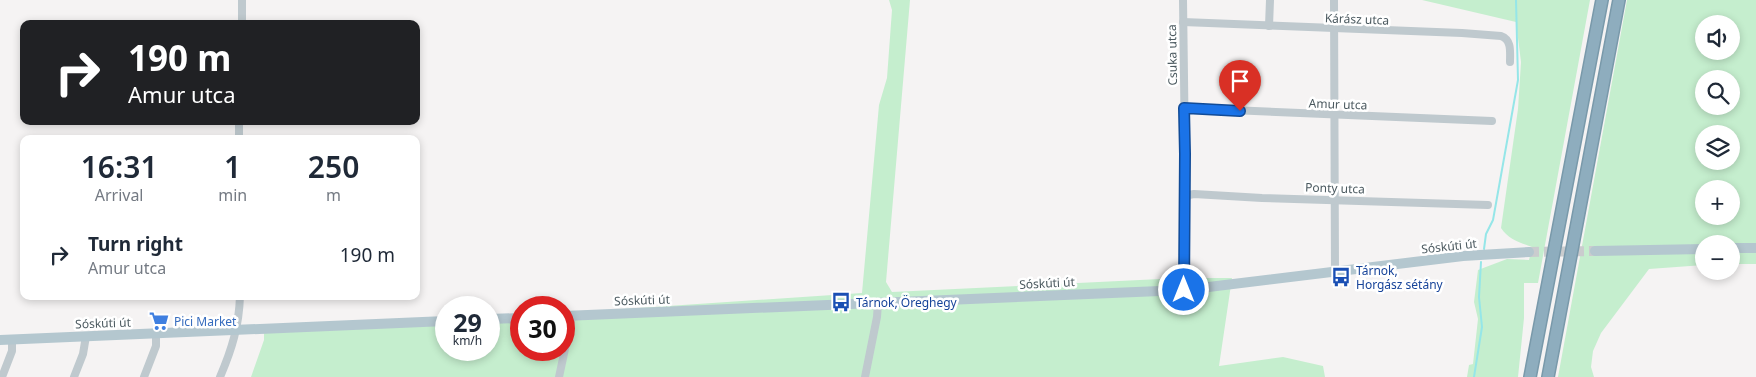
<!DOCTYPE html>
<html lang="en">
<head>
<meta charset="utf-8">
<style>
	body { margin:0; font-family:"Noto Sans",sans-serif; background:#f6f6f7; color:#1f2937; height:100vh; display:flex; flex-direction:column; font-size:19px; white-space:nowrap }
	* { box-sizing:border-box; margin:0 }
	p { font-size:16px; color:#747a83 }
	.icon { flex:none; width:28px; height:28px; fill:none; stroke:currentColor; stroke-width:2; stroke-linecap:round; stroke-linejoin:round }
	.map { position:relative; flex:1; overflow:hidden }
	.side { position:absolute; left:20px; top:135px; width:400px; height:165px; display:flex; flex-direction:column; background:#fff; border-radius:10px; box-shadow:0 2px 8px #0003 }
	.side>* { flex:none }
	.banner { position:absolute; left:20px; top:20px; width:400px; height:105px; border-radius:10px; box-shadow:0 2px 8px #0003; background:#202124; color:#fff; overflow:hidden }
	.buttons { position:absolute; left:1695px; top:15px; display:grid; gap:10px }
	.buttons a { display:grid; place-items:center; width:45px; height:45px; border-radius:50%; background:#fff; box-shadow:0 2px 8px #0003; font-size:25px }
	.speed { position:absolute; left:435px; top:296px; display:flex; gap:10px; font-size:25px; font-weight:700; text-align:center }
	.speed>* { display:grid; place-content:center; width:65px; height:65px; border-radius:50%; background:#fff; box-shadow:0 2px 8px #0003; line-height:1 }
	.speed small { font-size:12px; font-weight:400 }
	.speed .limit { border:8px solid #d22; background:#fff; color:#111 }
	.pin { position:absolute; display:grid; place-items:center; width:42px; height:42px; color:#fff; margin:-51px -21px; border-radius:50% 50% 50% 0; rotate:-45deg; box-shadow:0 0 5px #0007 }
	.pin .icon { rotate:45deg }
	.me { position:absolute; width:55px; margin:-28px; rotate:0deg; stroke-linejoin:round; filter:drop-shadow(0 0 4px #0008) }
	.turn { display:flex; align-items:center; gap:18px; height:105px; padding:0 25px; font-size:22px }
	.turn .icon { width:65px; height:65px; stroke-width:2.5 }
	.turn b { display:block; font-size:35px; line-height:42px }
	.eta { display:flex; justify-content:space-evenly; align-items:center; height:85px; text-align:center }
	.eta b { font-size:30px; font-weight:600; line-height:35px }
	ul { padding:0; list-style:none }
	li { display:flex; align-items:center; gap:15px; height:70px; padding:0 25px }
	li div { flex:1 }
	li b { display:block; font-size:19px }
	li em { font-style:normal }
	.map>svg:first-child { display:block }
	.green { fill:#c5eece; fill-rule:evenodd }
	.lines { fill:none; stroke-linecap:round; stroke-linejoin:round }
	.stream { stroke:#95e6e8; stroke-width:2 }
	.major-tunnel { stroke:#caccce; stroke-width:10; stroke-dasharray:10 5; stroke-linecap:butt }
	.highway-casing { stroke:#7999aa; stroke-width:14 }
	.minor { stroke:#bfc9ce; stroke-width:8 }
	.major { stroke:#b4c7cf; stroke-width:10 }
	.highway { stroke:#8eadbe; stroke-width:11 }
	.route-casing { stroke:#114b97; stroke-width:12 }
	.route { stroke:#1a73e8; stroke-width:9 }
	.labels { text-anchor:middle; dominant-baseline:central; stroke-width:5; stroke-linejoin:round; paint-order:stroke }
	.street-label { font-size:12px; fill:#4b595f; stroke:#fff }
	.transit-label { font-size:12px; fill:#164399; stroke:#fff; text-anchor:start }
	.shop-label { font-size:12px; fill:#366cbe; stroke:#fff; text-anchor:start }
</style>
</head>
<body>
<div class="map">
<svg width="1756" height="377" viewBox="0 0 1756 377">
	<rect width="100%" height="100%" fill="#f5f3f3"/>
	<g class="green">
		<path d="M889 0H910L886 282 892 292 1181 278H1232L1219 366 1283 357 1323 366 1325 377H251L264 340V326L446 318V350H489V316L521 315V350H564V313L862 293 879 105 887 78 892 10Z"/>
		<path d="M1422 0H1590L1538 283H1524V318L1518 377H1467L1469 365 1473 364 1478 319 1474 302 1478 270 1507 259 1529 260 1532 247C1519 242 1509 240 1501 228L1518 109 1521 62 1516 22Z"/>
		<path d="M1627 0H1756V264H1731V244H1704V265L1649 269 1601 333 1593 351 1591 367 1594 377H1558ZM1704 24H1731V51H1704ZM1704 79H1731V106H1704ZM1704 134H1731V161H1704ZM1704 189H1731V216H1704Z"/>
	</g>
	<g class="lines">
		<g class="stream">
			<path d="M1484 249 1486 234 1493 220 1518 80 1516 0"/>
			<path d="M1474 377 1482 327 1479 297 1481 262"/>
		</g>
		<path class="major-tunnel" d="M1529 252 1595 251"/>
		<defs>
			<g id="highway">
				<path d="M1530 377 1602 0"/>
				<path d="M1548 377 1619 0"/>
			</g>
		</defs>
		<use href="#highway" class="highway-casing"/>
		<g class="minor">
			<path d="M1183 0 1185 154 1184 201V290"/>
			<path d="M1334 0 1335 272"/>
			<path d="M1183 22 1462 33 1501 36C1512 40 1510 52 1510 62"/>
			<path d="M242 24V0"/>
			<path d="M1269 26 1270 0"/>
			<path d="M1184 108 1492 121"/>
			<path d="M239 139V121"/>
			<path d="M1184 201 1189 195 1194 194 1262 198 1488 205"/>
			<path d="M2 377 12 351V340"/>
			<path d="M74 377 83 354 86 336"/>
			<path d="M144 377 156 346V334"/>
			<path d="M220 377C232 349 239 326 240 296"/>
			<path d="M559 377 572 316"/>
			<path d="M865 377 877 317 878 303"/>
		</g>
		<g class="major">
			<path d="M1731 248H1756"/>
			<path d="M1595 251 1704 249"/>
			<path d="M564 316 1184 290 1463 256 1529 252"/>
			<path d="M489 319 521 318"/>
			<path d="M0 340 446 321"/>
		</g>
		<use href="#highway" class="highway"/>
	</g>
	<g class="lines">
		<defs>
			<path id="route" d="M1184 290 1185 154 1184 108 1240 111"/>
		</defs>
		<use href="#route" class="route-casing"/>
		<use href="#route" class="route"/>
	</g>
	<defs>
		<symbol id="bus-bare" viewBox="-9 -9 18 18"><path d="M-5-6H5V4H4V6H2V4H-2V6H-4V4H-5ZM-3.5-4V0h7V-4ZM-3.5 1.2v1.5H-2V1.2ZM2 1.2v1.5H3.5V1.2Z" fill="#1a4fb4" stroke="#fff" stroke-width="2.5" paint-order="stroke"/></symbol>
		<symbol id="supermarket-bare" viewBox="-9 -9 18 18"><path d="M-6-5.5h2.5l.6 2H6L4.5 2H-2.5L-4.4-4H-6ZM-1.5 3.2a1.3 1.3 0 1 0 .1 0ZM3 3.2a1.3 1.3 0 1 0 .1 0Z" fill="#3f7fe0" stroke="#fff" stroke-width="2.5" paint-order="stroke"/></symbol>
	</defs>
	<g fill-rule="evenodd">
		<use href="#bus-bare" x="1327" y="263" width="28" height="28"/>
		<use href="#bus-bare" x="827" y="288" width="28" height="28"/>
		<use href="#supermarket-bare" x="145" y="307" width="28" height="28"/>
	</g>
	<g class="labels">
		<g class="street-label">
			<text transform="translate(1357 19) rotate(2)">Kárász utca</text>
			<text transform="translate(1172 55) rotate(-91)">Csuka utca</text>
			<text transform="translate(1338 104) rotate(2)">Amur utca</text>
			<text transform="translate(1335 188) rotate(2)">Ponty utca</text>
			<text transform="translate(1449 246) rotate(-6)">Sóskúti út</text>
			<text transform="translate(1047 283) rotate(-3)">Sóskúti út</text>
			<text transform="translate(642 300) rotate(-2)">Sóskúti út</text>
			<text transform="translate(103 323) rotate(-2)">Sóskúti út</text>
		</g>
		<g class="transit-label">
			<text x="1356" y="270">Tárnok,<tspan x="1356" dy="14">Horgász sétány</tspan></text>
			<text x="856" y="302">Tárnok, Öreghegy</text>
		</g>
		<g class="shop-label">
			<text x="174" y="321">Pici Market</text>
		</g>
	</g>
</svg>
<div class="buttons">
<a><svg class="icon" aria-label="sound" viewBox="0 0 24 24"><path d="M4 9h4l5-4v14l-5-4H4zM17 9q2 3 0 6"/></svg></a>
<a><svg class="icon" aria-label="search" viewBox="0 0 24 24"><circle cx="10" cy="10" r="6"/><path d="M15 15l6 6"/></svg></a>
<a><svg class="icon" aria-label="layers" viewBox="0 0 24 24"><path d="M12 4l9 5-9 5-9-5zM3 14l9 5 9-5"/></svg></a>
<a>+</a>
<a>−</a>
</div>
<div class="speed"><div>29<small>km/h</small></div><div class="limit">30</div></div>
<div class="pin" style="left:1240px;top:111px;background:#d93025"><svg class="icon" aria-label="arrive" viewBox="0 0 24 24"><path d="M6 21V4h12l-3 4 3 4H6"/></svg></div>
<svg class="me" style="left:1184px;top:290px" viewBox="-20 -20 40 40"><circle r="17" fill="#1a73e8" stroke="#fff" stroke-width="3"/><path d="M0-11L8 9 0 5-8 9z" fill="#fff"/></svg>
<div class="banner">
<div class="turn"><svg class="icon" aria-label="right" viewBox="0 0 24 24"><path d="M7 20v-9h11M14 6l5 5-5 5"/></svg><div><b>190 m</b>Amur utca</div></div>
</div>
<section class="side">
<div class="eta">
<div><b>16:31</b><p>Arrival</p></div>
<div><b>1</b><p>min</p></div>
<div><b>250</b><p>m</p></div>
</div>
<ul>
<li><svg class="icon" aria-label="right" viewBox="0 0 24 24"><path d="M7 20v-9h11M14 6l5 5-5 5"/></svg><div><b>Turn right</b><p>Amur utca</p></div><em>190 m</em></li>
</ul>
</section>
</div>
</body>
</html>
